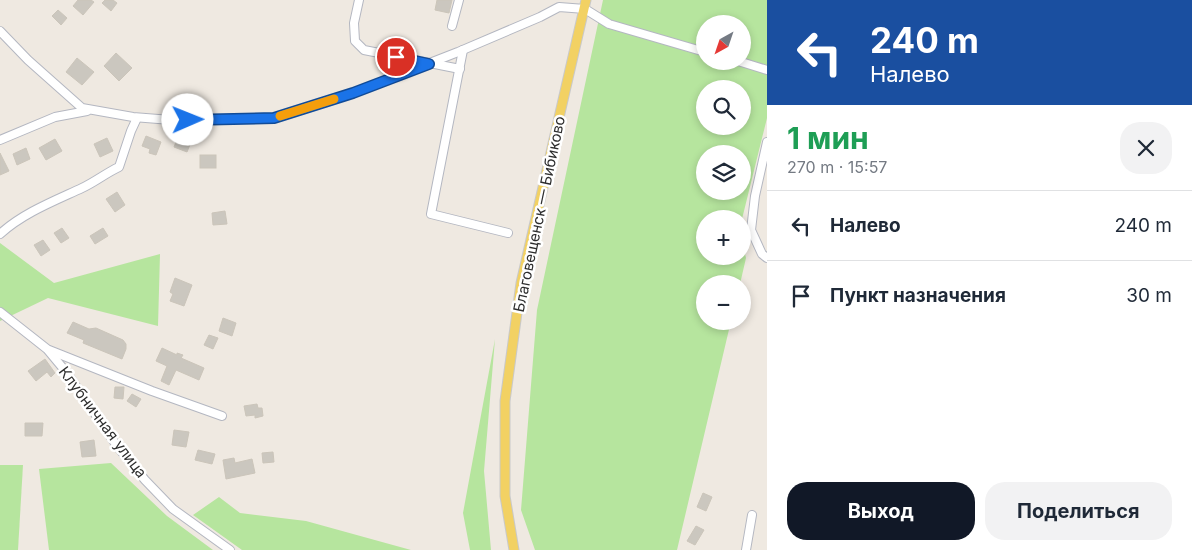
<!DOCTYPE html>
<html lang="ru">
<head>
<meta charset="utf-8">
<style>
	body { margin:0; font-family:Inter,sans-serif; background:#f2f2f3; color:#1f2937; height:100vh; display:flex; flex-direction:column; font-size:19px; white-space:nowrap }
	* { box-sizing:border-box; margin:0 }
	p { font-size:16px; color:#747a83 }
	.icon { flex:none; width:28px; height:28px; fill:none; stroke:currentColor; stroke-width:2; stroke-linecap:round; stroke-linejoin:round }
	.map { position:relative; flex:1; overflow:hidden }
	.drawer { display:flex; flex-direction:column; background:#fff; width:425px }
	.drawer>* { flex:none }
	.hud { background:#1a4fa0; color:#fff; overflow:hidden }
	.needle { width:32px; rotate:220deg }
	.tools { position:absolute; left:696px; top:15px; display:grid; gap:10px }
	.tools a { display:grid; place-items:center; width:55px; height:55px; border-radius:50%; background:#fff; box-shadow:0 2px 8px #0003; font-size:25px }
	.pin { position:absolute; display:grid; place-items:center; width:42px; height:42px; color:#fff; margin:-21px; border:2px solid #fff; border-radius:50%; box-shadow:0 1px 5px #0007 }
	.me { position:absolute; width:55px; margin:-28px; rotate:89deg; stroke-linejoin:round; filter:drop-shadow(0 0 4px #0008) }
	.turn { display:flex; align-items:center; gap:18px; height:105px; padding:0 20px; font-size:22px }
	.turn .icon { width:65px; height:65px; stroke-width:2.5 }
	.turn b { display:block; font-size:35px; line-height:42px }
	.round { display:grid; place-items:center; flex:none; width:52px; height:52px; border-radius:20px; background:#f2f2f3 }
	.head { display:flex; align-items:center; justify-content:space-between; height:85px; padding:0 20px }
	h1 { font-size:30px; font-weight:700; line-height:38px; color:#1e9e55 }
	.button { display:flex; gap:10px; margin-top:auto; padding:10px 20px }
	.button a { flex:1; height:58px; border-radius:20px; background:#111827; color:#fff; font-size:20px; font-weight:700; line-height:58px; text-align:center }
	.button a+a { background:#f2f2f3; color:#1f2937 }
	ul { padding:0; list-style:none }
	li { display:flex; align-items:center; gap:15px; height:70px; padding:0 20px; border-top:1px solid #e0e1e3 }
	li div { flex:1 }
	li b { display:block; font-size:19px }
	li em { font-style:normal }
	main { display:flex; flex:1; min-height:0 }
	.map>svg:first-child { display:block }
	.green { fill:#b6e59e; fill-rule:evenodd }
	.building { fill:#cbc7bf; stroke:#cbc5ba }
	.lines { fill:none; stroke-linecap:round; stroke-linejoin:round }
	.minor-casing { stroke:#b4b7c1; stroke-width:10 }
	.major-casing { stroke:#c9c9c9; stroke-width:11 }
	.minor { stroke:#fff; stroke-width:8 }
	.major { stroke:#f2d163; stroke-width:9 }
	.route-casing { stroke:#114b97; stroke-width:12 }
	.route { stroke:#1a73e8; stroke-width:9 }
	.slow { stroke:#f59e0b; stroke-width:9 }
	.labels { text-anchor:middle; dominant-baseline:central; stroke-width:5; stroke-linejoin:round; paint-order:stroke }
	.street-label { font-size:15px; fill:#2e2e2e; stroke:#fff }
</style>
</head>
<body>
<main>
<div class="map">
<svg width="767" height="550" viewBox="0 0 767 550">
	<rect width="100%" height="100%" fill="#efe9e1"/>
	<g class="green">
		<path d="M603 0H767V118L742 219H705V256H742L743 246 746 258 740 284H705V321H731L677 550H535L521 510 537 310ZM705 24H742V61H705ZM705 89H742V126H705ZM705 154H742V191H705Z"/>
		<path d="M0 243 54 283 160 254 158 326 48 298 0 321Z"/>
		<path d="M495 339 484 471 491 550H470L463 513Z"/>
		<path d="M111 463 167 516 213 550H49L39 469Z"/>
		<path d="M0 465H23L18 550H0Z"/>
		<path d="M219 497 240 513 306 521 411 550H242L193 515Z"/>
	</g>
	<g class="building">
		<path d="M78 0H91L94 2 83 15 73 6Z"/>
		<path d="M105 0H113L117 3 111 11 102 3Z"/>
		<path d="M437 0H452L449 13 435 10Z"/>
		<path d="M58 10 67 18 61 25 52 16Z"/>
		<path d="M116 53 132 68 119 81 104 66Z"/>
		<path d="M77 58 94 72 82 85 66 72Z"/>
		<path d="M146 136 161 142 156 155 149 153 150 149 142 146Z"/>
		<path d="M178 137 191 142 187 152 174 147Z"/>
		<path d="M107 138 113 151 100 157 94 144Z"/>
		<path d="M55 139 62 151 46 160 39 148Z"/>
		<path d="M26 148 30 159 17 165 13 154Z"/>
		<path d="M0 153 9 171 0 175Z"/>
		<rect x="200" y="155" width="16" height="13"/>
		<path d="M117 192 125 205 115 212 106 199Z"/>
		<path d="M225 211 227 224 213 225 212 213Z"/>
		<path d="M62 228 69 238 61 243 54 233Z"/>
		<path d="M103 228 108 236 95 244 90 236Z"/>
		<path d="M43 240 50 250 41 256 34 245Z"/>
		<path d="M175 278 192 285 184 306 170 301 173 294 170 292Z"/>
		<path d="M223 318 236 323 232 336 219 331Z"/>
		<path d="M73 322 89 329 96 328 123 340 126 344V349L122 359 83 343 84 340 67 333Z"/>
		<path d="M209 335 218 338 213 349 204 345Z"/>
		<path d="M162 348 177 355V353L183 355 181 358 204 368 199 380 176 370 169 385 161 381 167 366 156 361Z"/>
		<path d="M45 359 55 373 51 377 47 372 36 381 28 371Z"/>
		<path d="M115 387H124L123 399 114 398Z"/>
		<path d="M132 394 141 399 136 407 127 401Z"/>
		<path d="M257 404 258 408H262L263 416 255 418V415L246 416 244 406Z"/>
		<path d="M25 423H43L42 436H25Z"/>
		<path d="M174 430 189 432 186 447 172 445Z"/>
		<path d="M94 440 96 456 82 457 80 442Z"/>
		<path d="M198 450 215 454 212 464 195 460Z"/>
		<path d="M273 452 274 462 263 463 262 453Z"/>
		<path d="M234 458 235 463 252 459 255 473 226 479 223 460Z"/>
		<path d="M703 493 712 497 706 511 697 507Z"/>
		<path d="M696 526 704 530 695 545 687 541Z"/>
	</g>
	<g class="lines">
		<defs>
			<g id="minor">
				<path d="M359 0 354 23 355 41 364 50 460 69"/>
				<path d="M452 26 459 0"/>
				<path d="M0 31 28 60 82 108 133 117 171 120 275 118 353 93 458 52 540 17 559 7 585 9 609 24 705 52"/>
				<path d="M463 50 431 214 508 233"/>
				<path d="M738 61 767 70"/>
				<path d="M0 140 55 117 87 111"/>
				<path d="M767 142 755 196 751 230 762 254 767 258"/>
				<path d="M0 234C23 213 54 201 82 188 95 182 106 173 119 167L131 131 137 118"/>
				<path d="M0 312 47 349 67 373 117 446 145 480 173 509 230 550"/>
				<path d="M49 350 152 391 222 416"/>
				<path d="M746 550 752 515"/>
			</g>
			<path id="major" d="M514 550 505 496V401L521 283 586 0"/>
		</defs>
		<use href="#minor" class="minor-casing"/>
		<use href="#major" class="major-casing"/>
		<use href="#minor" class="minor"/>
		<use href="#major" class="major"/>
	</g>
	<g class="lines">
		<defs>
			<path id="route" d="M188 120 274 118 353 93 429 64 396 57"/>
		</defs>
		<use href="#route" class="route-casing"/>
		<use href="#route" class="route"/>
		<path class="slow" d="M280 116 334 99"/>
	</g>
	<g class="labels">
		<g class="street-label">
			<text transform="translate(539 214) rotate(-78)">Благовещенск — Бибиково</text>
			<text transform="translate(103 422) rotate(53)">Клубничная улица</text>
		</g>
	</g>
</svg>
<div class="tools">
<a><svg class="needle" viewBox="-14 -14 28 28"><path d="M0-13l5 13h-10z" fill="#e53935"/><path d="M0 13l5-13h-10z" fill="#747a83"/></svg></a>
<a><svg class="icon" aria-label="search" viewBox="0 0 24 24"><circle cx="10" cy="10" r="6"/><path d="M15 15l6 6"/></svg></a>
<a><svg class="icon" aria-label="layers" viewBox="0 0 24 24"><path d="M12 4l9 5-9 5-9-5zM3 14l9 5 9-5"/></svg></a>
<a>+</a>
<a>−</a>
</div>
<div class="pin" style="left:396px;top:57px;background:#d93025"><svg class="icon" aria-label="arrive" viewBox="0 0 24 24"><path d="M6 21V4h12l-3 4 3 4H6"/></svg></div>
<svg class="me" style="left:188px;top:120px" viewBox="-20 -20 40 40"><circle r="19" fill="#fff"/><path d="M0-13L10 11 0 6-10 11z" fill="#1a73e8"/></svg>
</div>
<section class="drawer">
<div class="hud">
<div class="turn"><svg class="icon" aria-label="left" viewBox="0 0 24 24"><path d="M17 20v-9H6M10 6l-5 5 5 5"/></svg><div><b>240 m</b>Налево</div></div>
</div>
<div class="head"><div><h1>1 мин</h1><p>270 m · 15:57</p></div><a class="round"><svg class="icon" aria-label="close" viewBox="0 0 24 24"><path d="M6 6l12 12M18 6L6 18"/></svg></a></div>
<ul>
<li><svg class="icon" aria-label="left" viewBox="0 0 24 24"><path d="M17 20v-9H6M10 6l-5 5 5 5"/></svg><div><b>Налево</b></div><em>240 m</em></li>
<li><svg class="icon" aria-label="arrive" viewBox="0 0 24 24"><path d="M6 21V4h12l-3 4 3 4H6"/></svg><div><b>Пункт назначения</b></div><em>30 m</em></li>
</ul>
<div class="button"><a>Выход</a><a>Поделиться</a></div>
</section>
</main>
</body>
</html>
